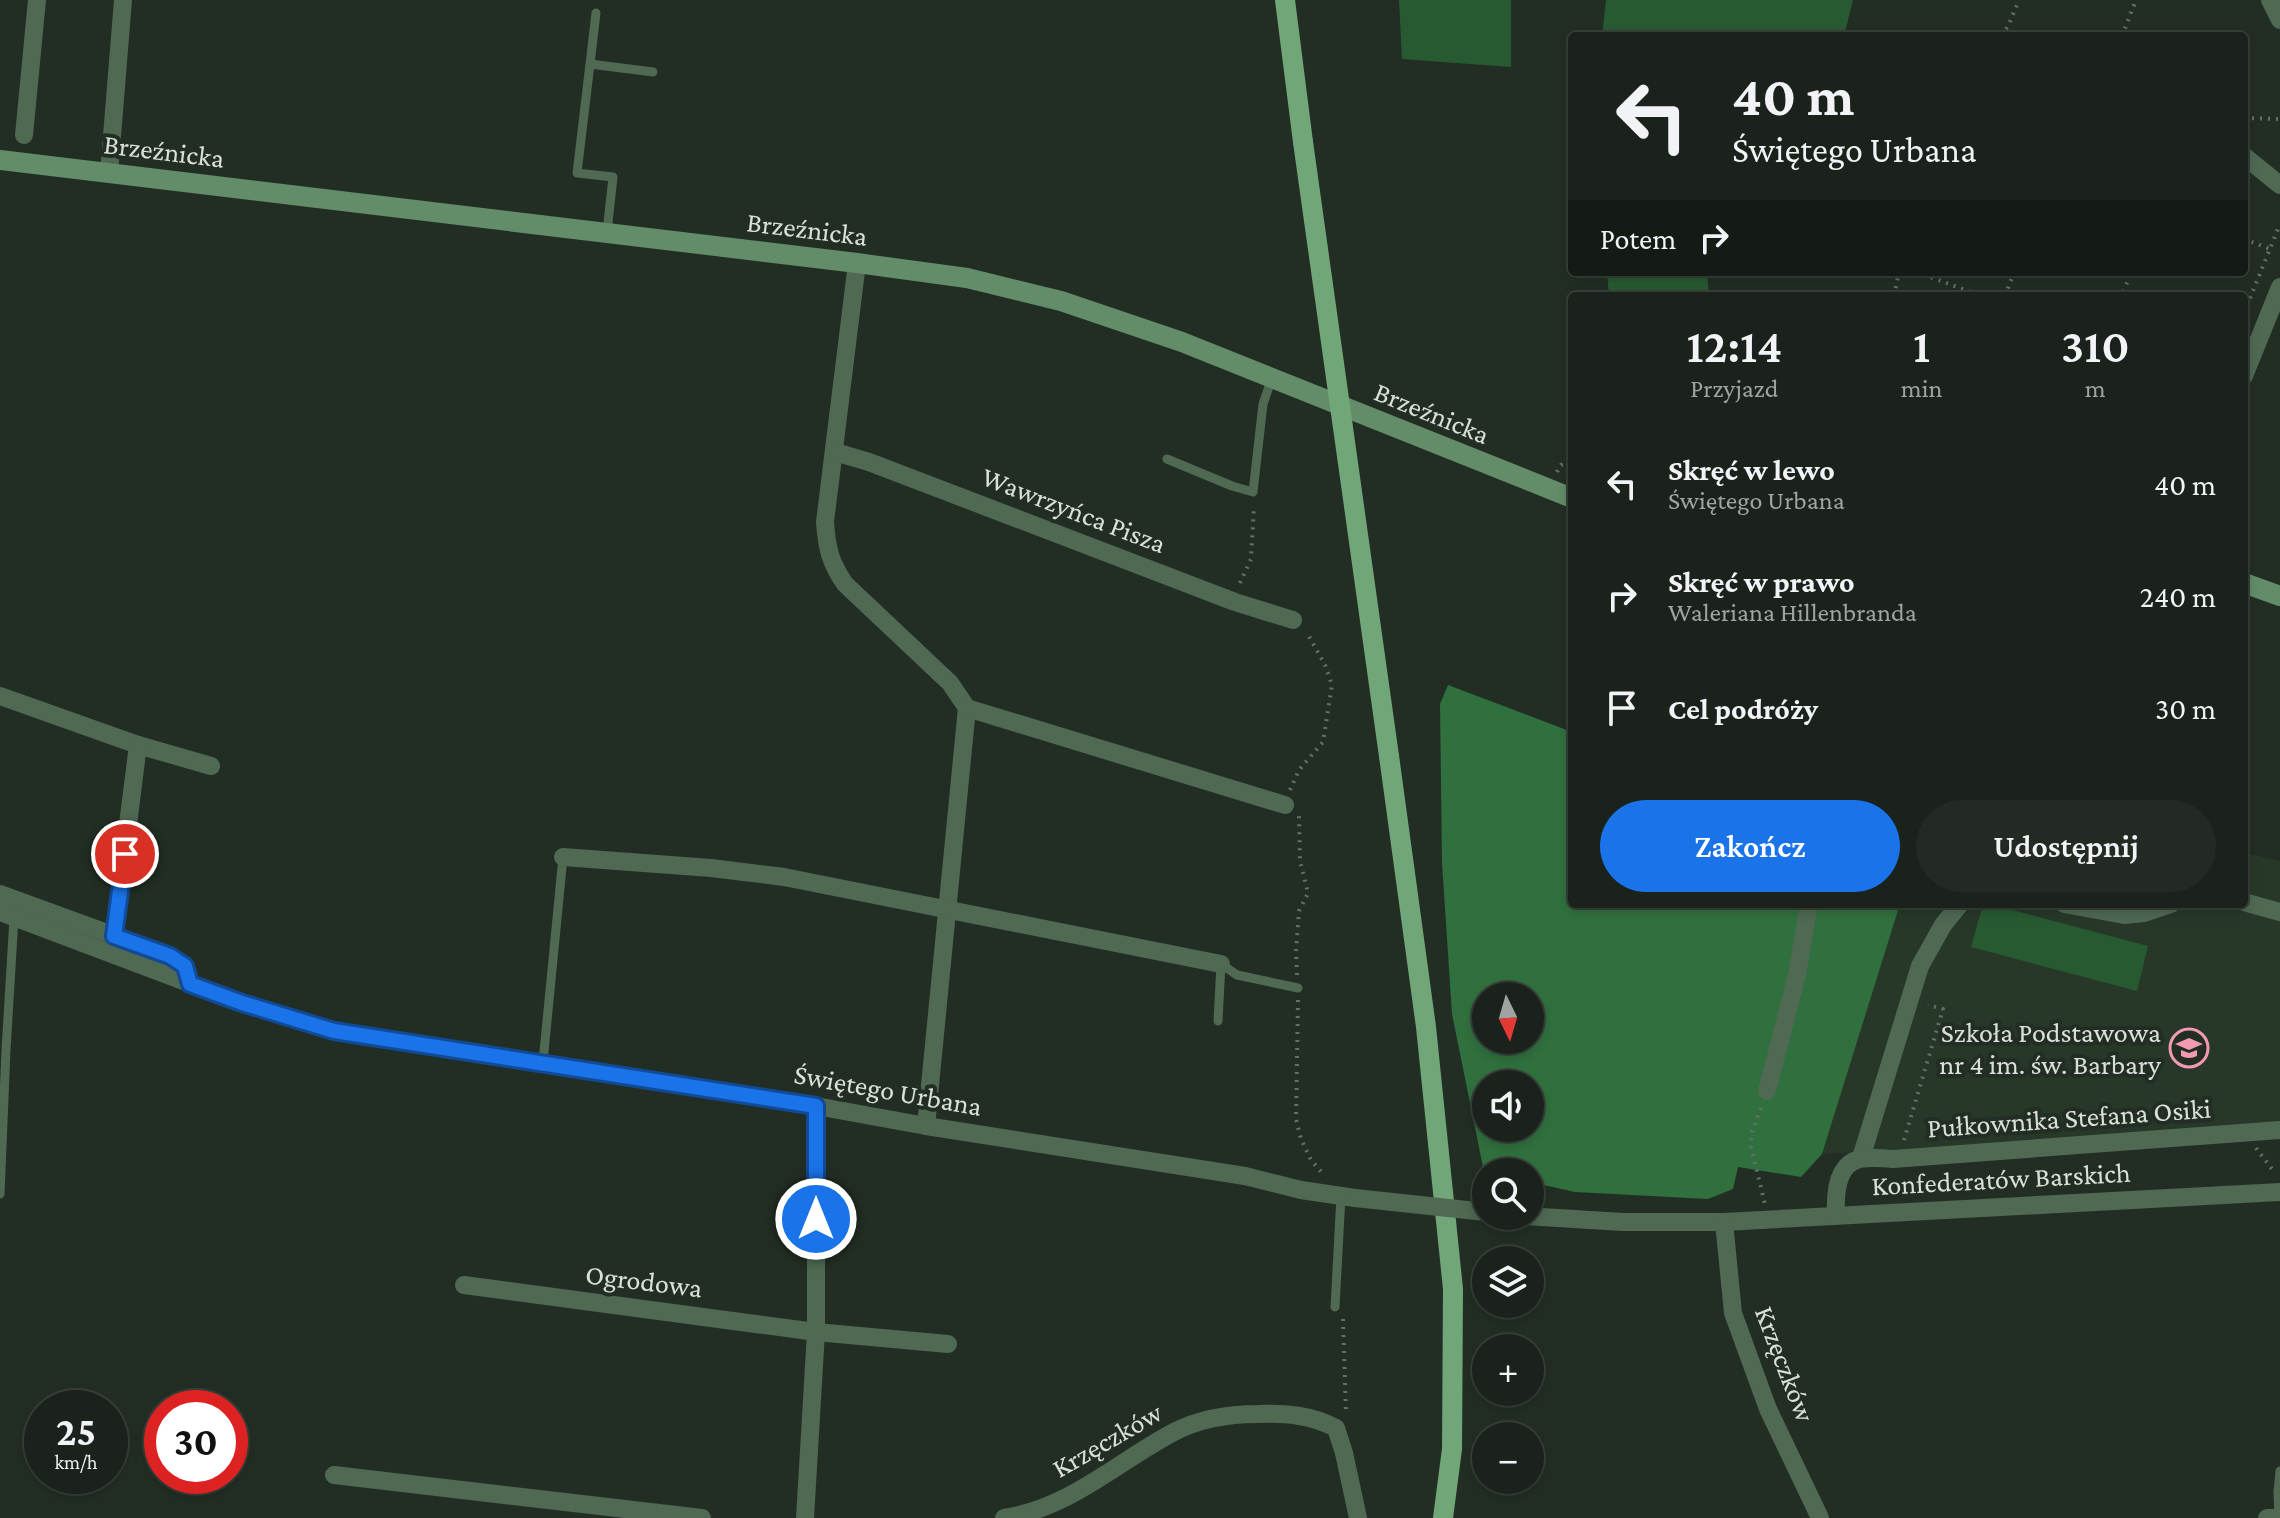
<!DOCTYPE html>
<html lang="pl">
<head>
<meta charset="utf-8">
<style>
	body { margin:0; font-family:"Crimson Pro",serif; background:#232a24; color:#f1f3f6; height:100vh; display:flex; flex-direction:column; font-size:30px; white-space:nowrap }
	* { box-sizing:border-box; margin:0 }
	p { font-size:26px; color:#9fa4a3 }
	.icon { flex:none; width:44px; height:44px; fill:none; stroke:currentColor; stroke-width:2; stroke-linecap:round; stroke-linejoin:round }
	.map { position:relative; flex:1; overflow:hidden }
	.drawer { position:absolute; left:1568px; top:292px; width:680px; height:616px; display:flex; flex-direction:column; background:#1a221b; border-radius:8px; box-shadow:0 4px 12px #0003,0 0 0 2px #383f3a }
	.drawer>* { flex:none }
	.banner { position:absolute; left:1568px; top:32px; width:680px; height:244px; border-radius:8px; box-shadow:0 4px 12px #0003,0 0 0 2px #383f3a; background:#1a221b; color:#f1f3f6; overflow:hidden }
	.needle { width:52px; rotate:175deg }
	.tools { position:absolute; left:1472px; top:982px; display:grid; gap:16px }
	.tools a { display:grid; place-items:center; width:72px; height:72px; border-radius:50%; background:#1a221b; box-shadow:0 4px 12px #0003,0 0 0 2px #383f3a; font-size:40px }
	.speed { position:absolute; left:24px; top:1390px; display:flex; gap:16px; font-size:40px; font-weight:700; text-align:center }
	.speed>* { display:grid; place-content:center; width:104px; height:104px; border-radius:50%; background:#1a221b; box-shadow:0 4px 12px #0003,0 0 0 2px #383f3a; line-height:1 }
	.speed small { font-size:20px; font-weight:400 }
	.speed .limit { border:12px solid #d22; background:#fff; color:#111 }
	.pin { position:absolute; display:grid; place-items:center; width:68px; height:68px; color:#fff; margin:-34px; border:4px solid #fff; border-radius:50%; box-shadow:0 2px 8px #0007 }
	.me { position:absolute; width:88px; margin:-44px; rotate:0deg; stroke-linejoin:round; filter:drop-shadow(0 0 6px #0008) }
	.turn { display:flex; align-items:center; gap:28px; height:168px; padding:0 32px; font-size:36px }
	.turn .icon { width:104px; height:104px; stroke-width:2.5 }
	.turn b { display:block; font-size:56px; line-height:68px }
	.then { display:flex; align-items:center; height:76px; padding:0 32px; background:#0003; gap:16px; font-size:30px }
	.eta { display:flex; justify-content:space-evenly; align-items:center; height:136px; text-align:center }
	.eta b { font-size:48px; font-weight:600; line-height:56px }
	.cta { display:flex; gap:16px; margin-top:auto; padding:16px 32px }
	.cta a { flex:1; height:92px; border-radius:48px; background:#1a73e8; color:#fff; font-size:32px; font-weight:600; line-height:92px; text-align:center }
	.cta a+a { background:#232a24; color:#f1f3f6 }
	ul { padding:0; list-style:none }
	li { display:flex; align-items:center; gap:24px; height:112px; padding:0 32px }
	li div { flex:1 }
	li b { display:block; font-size:30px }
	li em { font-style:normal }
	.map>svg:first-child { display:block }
	.built { fill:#273829 }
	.green { fill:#285a32 }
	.forest { fill:#30703e; fill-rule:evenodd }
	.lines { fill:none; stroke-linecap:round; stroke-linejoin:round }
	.path { stroke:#667068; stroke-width:4; stroke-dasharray:2 6; stroke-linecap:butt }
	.lane { stroke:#4f6953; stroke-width:9 }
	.street { stroke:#4f6953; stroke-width:18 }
	.secondary { stroke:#638c69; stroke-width:20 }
	.primary { stroke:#71a679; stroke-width:20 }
	.street-bridge { stroke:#4f6953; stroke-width:18 }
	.primary-bridge { stroke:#71a679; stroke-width:20 }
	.route-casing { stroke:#114b97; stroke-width:20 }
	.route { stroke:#1a73e8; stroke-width:14 }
	.labels { text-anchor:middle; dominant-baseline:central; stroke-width:8; stroke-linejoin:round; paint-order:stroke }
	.street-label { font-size:28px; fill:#d9e0da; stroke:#222e24 }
	.poi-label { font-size:28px; fill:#d9e0da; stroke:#222e24; text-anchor:end }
</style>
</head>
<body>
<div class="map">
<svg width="2280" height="1518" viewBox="0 0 2280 1518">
	<rect width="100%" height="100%" fill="#222e24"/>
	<path class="built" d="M2244 853 2280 861V1126L1822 1154 1900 904H2244Z"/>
	<g class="green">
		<path d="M1399 0H1511V67L1402 59Z"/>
		<path d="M1606 0H1853L1844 36H1602Z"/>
		<path d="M1607 272H1707L1709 296H1609Z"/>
		<path d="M1983 904H1990L2148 946 2137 991 1971 947Z"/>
	</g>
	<path class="forest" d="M1448 685 1572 732V904H1900L1822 1154 1801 1177 1738 1167 1733 1189 1708 1199 1575 1192 1530 1182V1172H1484L1452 1014 1442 863 1440 704ZM1486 996H1530V1040H1486ZM1486 1084H1530V1128H1486Z"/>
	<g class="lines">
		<g class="path">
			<path d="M2005 32 2015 36"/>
			<path d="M2002 36 2009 24 2019 0"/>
			<path d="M2122 36 2136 0"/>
			<path d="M2244 118 2280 119"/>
			<path d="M2244 239 2270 249"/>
			<path d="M1916 272 1982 296"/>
			<path d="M1894 296 1899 272"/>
			<path d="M2005 296 2014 272"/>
			<path d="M2129 296 2123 293 2131 272"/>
			<path d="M2244 313 2280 224"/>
			<path d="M1557 472 1561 465 1572 461"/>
			<path d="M1240 583 1251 559 1254 506"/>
			<path d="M1290 790 1299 770 1323 742 1332 685 1325 665 1307 633"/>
			<path d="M1297 975 1296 951 1299 911 1308 893 1300 861 1299 816"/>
			<path d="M1298 1000 1296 1119 1301 1139 1311 1160 1324 1175"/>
			<path d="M1761 1108 1752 1132 1751 1147 1765 1204"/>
			<path d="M1904 1140 1943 1009 1928 1005"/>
			<path d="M2256 1148 2275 1173"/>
			<path d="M1343 1319 1346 1414"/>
		</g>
		<g class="lane">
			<path d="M590 64 596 13"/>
			<path d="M607 232 613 177 577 173 590 64 653 72"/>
			<path d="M1167 459 1232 486 1253 492 1263 404 1272 378"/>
			<path d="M1218 1021 1221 964 1237 975 1298 988"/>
			<path d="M543 1062 563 857"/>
			<path d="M0 1194 6 1050 14 918"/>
			<path d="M1335 1307 1341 1196"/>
			<path d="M2279 1518 2278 1492 2280 1471"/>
		</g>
		<g class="street">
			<path d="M2270 0 2280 20"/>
			<path d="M24 135 37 0"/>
			<path d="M2244 156 2280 185"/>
			<path d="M109 173 123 0"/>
			<path d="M857 263 825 522C827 549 830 562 845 584L950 683 967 708 926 1126"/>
			<path d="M2244 376 2280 287"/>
			<path d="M835 452 869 462 1235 602 1293 620"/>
			<path d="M0 696 138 745 211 766"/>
			<path d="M967 708 1285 805"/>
			<path d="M563 857 711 868 784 877 1221 964"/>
			<path d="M0 894 170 956 185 966 190 984"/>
			<path d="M2244 902 2280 912"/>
			<path d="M2064 904 2124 915 2144 913 2171 904"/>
			<path d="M0 912 242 1003 334 1031 816 1106 926 1126 1245 1176 1301 1190 1355 1198"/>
			<path d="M114 936 138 745"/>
			<path d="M1767 1091 1797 975 1809 904"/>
			<path d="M1861 1158 1920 966 1943 925 1960 904"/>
			<path d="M1525 1216 1623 1222H1724L2280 1192"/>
			<path d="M1836 1216C1835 1197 1836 1164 1860 1159 1870 1157 1882 1158 1893 1159L2280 1130"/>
			<path d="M1724 1222 1733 1313 1768 1409 1820 1518"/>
			<path d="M464 1285 816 1332 948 1344"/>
			<path d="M334 1475 702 1518"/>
			<path d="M805 1518 816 1332V1106"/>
			<path d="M1004 1518C1070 1508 1117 1462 1174 1432 1199 1419 1231 1414 1258 1414 1286 1413 1311 1415 1336 1428L1344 1453 1358 1518"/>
			<path d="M2267 1518H2280"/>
		</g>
		<g class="secondary">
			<path d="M0 160 857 263 967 278 1061 301 1182 342 1572 498"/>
			<path d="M2244 583 2280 596"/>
		</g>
		<g class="primary">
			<path d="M1285 0 1303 142"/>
			<path d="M1389 756 1426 1027 1453 1289 1452 1449 1443 1518"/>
		</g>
		<path class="street-bridge" d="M1355 1198 1486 1212"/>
		<path class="primary-bridge" d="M1303 142 1389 756"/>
	</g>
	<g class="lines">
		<defs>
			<path id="route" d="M125 854 114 936 170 956 185 966 190 984 242 1003 334 1031 816 1106V1219"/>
		</defs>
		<use href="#route" class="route-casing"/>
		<use href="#route" class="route"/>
	</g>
	<defs>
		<symbol id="school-ring" viewBox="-11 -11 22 22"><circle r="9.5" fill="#222e24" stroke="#f29aaf" stroke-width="1.5"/><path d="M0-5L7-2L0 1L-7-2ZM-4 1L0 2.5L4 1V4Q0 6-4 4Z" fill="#f29aaf"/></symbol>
	</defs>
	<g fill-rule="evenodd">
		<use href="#school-ring" x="2167" y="1026" width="44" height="44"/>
	</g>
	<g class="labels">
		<g class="street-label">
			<text transform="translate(164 151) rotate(7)">Brzeźnicka</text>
			<text transform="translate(807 229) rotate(7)">Brzeźnicka</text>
			<text transform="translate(1432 413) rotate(22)">Brzeźnicka</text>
			<text transform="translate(1074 510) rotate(21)">Wawrzyńca Pisza</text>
			<text transform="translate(888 1090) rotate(10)">Świętego Urbana</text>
			<text transform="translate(2069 1118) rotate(-4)">Pułkownika Stefana Osiki</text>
			<text transform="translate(2001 1179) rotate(-3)">Konfederatów Barskich</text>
			<text transform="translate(644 1281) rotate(7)">Ogrodowa</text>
			<text transform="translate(1785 1364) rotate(69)">Krzęczków</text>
			<text transform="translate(1107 1440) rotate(-30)">Krzęczków</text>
		</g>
		<g class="poi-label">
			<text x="2161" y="1032">Szkoła Podstawowa<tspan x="2161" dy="32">nr 4 im. św. Barbary</tspan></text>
		</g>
	</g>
</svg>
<div class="tools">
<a><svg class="needle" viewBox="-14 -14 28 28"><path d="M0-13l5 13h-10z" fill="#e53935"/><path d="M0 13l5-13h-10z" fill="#9fa4a3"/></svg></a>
<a><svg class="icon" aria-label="sound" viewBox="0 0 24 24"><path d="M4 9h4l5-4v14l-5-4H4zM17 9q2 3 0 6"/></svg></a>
<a><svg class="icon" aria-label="search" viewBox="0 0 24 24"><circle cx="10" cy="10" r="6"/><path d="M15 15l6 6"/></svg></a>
<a><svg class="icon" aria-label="layers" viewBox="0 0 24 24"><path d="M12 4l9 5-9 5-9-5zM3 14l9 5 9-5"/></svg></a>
<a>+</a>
<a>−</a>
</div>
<div class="speed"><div>25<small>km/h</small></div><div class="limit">30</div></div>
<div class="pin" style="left:125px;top:854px;background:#d93025"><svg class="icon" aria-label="arrive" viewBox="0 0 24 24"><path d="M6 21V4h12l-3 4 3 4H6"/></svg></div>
<svg class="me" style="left:816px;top:1219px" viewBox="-20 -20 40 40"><circle r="17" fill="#1a73e8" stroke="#fff" stroke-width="3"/><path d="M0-11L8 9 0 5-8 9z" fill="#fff"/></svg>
<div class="banner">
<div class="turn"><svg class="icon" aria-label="left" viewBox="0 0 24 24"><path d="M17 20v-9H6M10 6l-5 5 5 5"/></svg><div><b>40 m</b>Świętego Urbana</div></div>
<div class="then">Potem<svg class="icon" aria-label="right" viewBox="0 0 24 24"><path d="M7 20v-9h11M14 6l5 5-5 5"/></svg></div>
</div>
<section class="drawer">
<div class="eta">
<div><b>12:14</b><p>Przyjazd</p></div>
<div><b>1</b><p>min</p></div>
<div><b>310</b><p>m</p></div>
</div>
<ul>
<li><svg class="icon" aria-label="left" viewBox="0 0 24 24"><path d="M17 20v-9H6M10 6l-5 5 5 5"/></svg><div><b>Skręć w lewo</b><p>Świętego Urbana</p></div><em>40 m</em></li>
<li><svg class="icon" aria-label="right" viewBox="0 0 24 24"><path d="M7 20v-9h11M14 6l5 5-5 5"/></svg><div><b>Skręć w prawo</b><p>Waleriana Hillenbranda</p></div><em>240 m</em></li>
<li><svg class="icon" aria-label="arrive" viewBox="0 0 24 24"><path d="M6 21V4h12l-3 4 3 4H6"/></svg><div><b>Cel podróży</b></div><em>30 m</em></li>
</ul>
<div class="cta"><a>Zakończ</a><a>Udostępnij</a></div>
</section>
</div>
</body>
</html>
